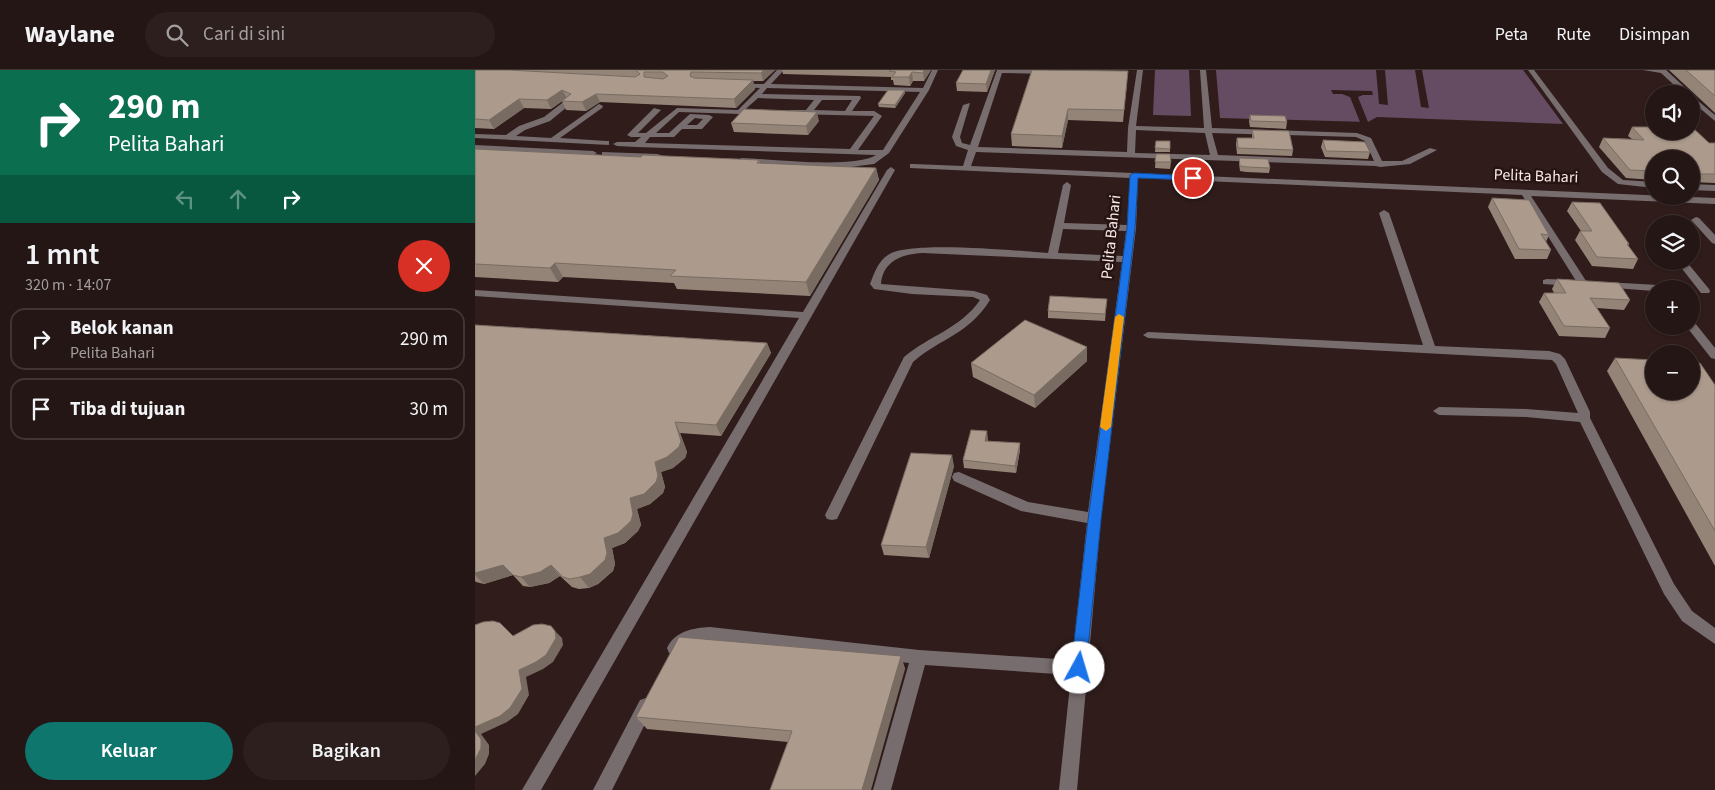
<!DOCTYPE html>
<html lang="id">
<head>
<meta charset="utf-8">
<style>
	body { margin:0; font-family:"Source Sans 3",sans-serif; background:#2c1f1d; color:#f1f3f6; height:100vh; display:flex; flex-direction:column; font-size:19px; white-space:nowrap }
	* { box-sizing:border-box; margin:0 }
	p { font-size:16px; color:#a39fa0 }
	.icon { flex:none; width:28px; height:28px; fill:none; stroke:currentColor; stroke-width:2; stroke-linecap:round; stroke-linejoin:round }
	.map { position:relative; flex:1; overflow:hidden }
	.details { display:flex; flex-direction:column; background:#241614; width:475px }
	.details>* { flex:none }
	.banner { background:#0b6e4f; color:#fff; overflow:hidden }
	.buttons { position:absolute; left:1170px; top:15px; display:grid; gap:10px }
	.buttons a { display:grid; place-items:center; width:55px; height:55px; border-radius:50%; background:#241614; box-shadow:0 1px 4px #0004,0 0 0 1px #413534; font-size:25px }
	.pin { position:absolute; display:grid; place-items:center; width:42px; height:42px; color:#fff; margin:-21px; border:2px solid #fff; border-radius:50%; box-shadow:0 1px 5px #0007 }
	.me { position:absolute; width:55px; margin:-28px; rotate:6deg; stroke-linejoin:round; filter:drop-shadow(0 0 4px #0008) }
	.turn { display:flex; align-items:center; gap:18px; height:105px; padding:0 25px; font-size:22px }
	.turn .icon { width:65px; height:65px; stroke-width:2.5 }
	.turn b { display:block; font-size:35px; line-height:42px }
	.lanes { display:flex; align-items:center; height:48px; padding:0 25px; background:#0003; justify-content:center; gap:25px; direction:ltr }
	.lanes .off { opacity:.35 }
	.round { display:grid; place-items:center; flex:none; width:52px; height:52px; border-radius:26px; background:#2c1f1d }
	.summary { display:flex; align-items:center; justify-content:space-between; height:85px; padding:0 25px }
	h1 { font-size:30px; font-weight:600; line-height:38px }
	.primary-button { display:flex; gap:10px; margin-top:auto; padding:10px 25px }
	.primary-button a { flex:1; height:58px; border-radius:30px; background:#0f766e; color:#fff; font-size:20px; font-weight:600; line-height:58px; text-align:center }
	.primary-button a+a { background:#2c1f1d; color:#f1f3f6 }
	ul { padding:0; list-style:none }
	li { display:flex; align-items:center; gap:15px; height:62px; margin:0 10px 8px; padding:0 15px; border:2px solid #413534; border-radius:15px }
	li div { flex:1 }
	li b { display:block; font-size:19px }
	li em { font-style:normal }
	header { display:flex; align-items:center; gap:30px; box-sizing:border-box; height:70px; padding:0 25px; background:#241614; border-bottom:1px solid #413534 }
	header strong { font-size:24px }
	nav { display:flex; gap:28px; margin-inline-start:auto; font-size:18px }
	.search { width:350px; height:45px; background:#2c1f1d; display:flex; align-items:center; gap:12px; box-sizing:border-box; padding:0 18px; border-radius:28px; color:#a39fa0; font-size:19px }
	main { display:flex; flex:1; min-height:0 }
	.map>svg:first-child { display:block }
	.water { fill:#654c62 }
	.pier { fill:#301d1b }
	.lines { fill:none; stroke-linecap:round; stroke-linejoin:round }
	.minor { fill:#776d6f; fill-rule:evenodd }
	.wall { fill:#948478 }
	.shaded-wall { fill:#786c62 }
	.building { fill:#ac9a8c; stroke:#786c62; fill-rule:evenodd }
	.route { fill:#1a73e8; stroke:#114b97 }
	.slow { fill:#f59e0b }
	.labels { text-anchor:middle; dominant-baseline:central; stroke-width:5; stroke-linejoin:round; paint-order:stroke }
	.street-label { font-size:16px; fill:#f8eae8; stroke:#261412 }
</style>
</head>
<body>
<header>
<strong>Waylane</strong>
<div class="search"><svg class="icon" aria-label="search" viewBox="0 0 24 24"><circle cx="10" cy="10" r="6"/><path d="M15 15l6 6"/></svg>Cari di sini</div>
<nav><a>Peta</a><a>Rute</a><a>Disimpan</a></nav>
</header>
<main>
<section class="details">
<div class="banner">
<div class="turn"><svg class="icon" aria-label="right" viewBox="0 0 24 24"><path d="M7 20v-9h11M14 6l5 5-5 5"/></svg><div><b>290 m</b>Pelita Bahari</div></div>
<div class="lanes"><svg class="icon off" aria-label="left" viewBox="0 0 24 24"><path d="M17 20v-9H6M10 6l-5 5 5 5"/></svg><svg class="icon off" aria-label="ahead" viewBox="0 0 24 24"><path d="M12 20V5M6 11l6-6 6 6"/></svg><svg class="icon" aria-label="right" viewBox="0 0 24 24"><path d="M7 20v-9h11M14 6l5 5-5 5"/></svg></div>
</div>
<div class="summary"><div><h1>1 mnt</h1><p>320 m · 14:07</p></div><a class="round" style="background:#d93025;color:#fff"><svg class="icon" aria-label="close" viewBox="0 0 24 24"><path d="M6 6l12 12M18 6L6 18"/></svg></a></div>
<ul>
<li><svg class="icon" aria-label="right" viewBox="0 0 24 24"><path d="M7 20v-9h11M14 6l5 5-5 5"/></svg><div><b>Belok kanan</b><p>Pelita Bahari</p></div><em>290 m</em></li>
<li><svg class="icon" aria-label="arrive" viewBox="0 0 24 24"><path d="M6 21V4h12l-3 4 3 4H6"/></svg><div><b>Tiba di tujuan</b></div><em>30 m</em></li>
</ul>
<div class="primary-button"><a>Keluar</a><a>Bagikan</a></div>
</section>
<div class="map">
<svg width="1240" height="720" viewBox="0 0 1240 720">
	<rect width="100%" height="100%" fill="#301d1b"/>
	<g class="water">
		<path d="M680 0H714L716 46 678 45Z"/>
		<path d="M741 0H1048L1088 54 902 47 893 52 745 48Z"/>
	</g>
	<g class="pier">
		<path d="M901 0H910L913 35 904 34Z"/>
		<path d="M940 0H947L954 38 946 37Z"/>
		<path d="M856 20 897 21 898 25H888L883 27 893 52H885L875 27 867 24H858Z"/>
	</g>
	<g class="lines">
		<g class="minor">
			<path d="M302 0H309L296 14 448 18 457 0H463L454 20 414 83 399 94 375 97 267 92 263 90 267 88C296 89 380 99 401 85L162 77 142 76 138 74 142 72H160L166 67H156L152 65 179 38 186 40 163 63H171L202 38 263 40 285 18 262 17 260 16V14H289ZM292 18 445 22 408 80H383L407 46 399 41H377L386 28 385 26 287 24ZM283 28 339 30 331 40H315L314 42 318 44 399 46 375 79 170 73 175 67H199L207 59H227L238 47 234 45 215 44 194 63H181L204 42 265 44ZM347 30H377L370 41 339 40ZM220 48 228 49 222 55H212Z"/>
			<path d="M522 0H572L575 2 572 4 527 3 503 77 652 82 653 58 662 0H668L661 56 729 58 725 0H731L737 58 882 63 896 68 907 91H927L955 78 962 80 935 94 905 97 901 96 501 82 496 96 1240 128V134L1056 126 1113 214 1108 217 1103 214 1047 125 663 108 661 158 626 449 602 720H584L596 605 450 595 416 720H398L434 593 235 571 217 573 200 585 194 583 192 578C200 561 218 558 235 557L444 580 597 590 612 453 546 441 479 411 477 407 479 403 484 402 553 432 613 442 647 192 448 183C427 184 408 191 406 214L499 221 512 225 515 230C493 265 467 267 438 292L362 449 357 450 352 449 350 445 429 287C454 266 486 258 505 230L498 227 437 224 399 219 395 214C399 204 403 191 413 185 433 170 543 181 573 183L588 115 592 112 596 115 589 153 652 155 655 108 435 98V94H438L488 96 493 80 481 76 477 67 488 35 495 33 485 67 487 73 495 75ZM661 60 730 63 735 85 660 83ZM737 63 881 67 890 71 899 91 743 85ZM588 159 651 161 648 186 583 183Z"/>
			<path d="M1053 0H1059L1133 98 1148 110 1179 112V118L1143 114 1127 102Z"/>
			<path d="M1168 0H1191L1217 24H1209L1186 3Z"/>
			<path d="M1216 25 1240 45V51L1216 31Z"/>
			<path d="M91 30 98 32 75 51 50 60 41 66 76 68 124 34 128 36 127 38 85 68 131 71H134V75L0 68V64L31 65 44 56 69 47Z"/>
			<path d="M0 75 118 81 122 83 118 85 0 79Z"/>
			<path d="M127 82 183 84 187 86 183 88 130 86H127Z"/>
			<path d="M416 97 420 100 66 720H47L324 248 0 226V220L328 242 412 100Z"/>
			<path d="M1216 114 1240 115V121L1216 120Z"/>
			<path d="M909 140 914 143 960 276 1074 281 1085 284 1090 289 1115 342V348L1199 514 1217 541 1240 558V574L1207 551 1189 524 1105 352 1051 347 964 345 958 341 964 337 1051 339 1103 343 1081 294 1077 290 673 268 668 265 673 262 948 275 904 143Z"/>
			<path d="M1221 147 1224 148 1240 165V174L1237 173 1218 152 1216 150Z"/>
			<path d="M1201 191H1211L1234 219 1235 221 1234 223H1226Z"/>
			<path d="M1072 209 1097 210 1102 213 1097 216 1068 214V210Z"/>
			<path d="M1130 212 1200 216 1205 219H1179V221L1126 217V213Z"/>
			<path d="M1216 252 1220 253 1240 278V289L1236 288 1211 256H1216Z"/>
			<path d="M171 628 177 630 179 636 137 720H118L165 630Z"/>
		</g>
	</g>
	<g class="wall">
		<path d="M0 0H300L288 11H278L280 19 261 38 125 32 111 41 91 40 87 31 76 39 49 38 19 59 0 58Z"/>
		<path d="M307 0H456L449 11H438L435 16 419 15 418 10H416V7L308 4Z"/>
		<path d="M488 0H520L512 22 482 21 481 13Z"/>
		<path d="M1194 0H1240V43Z"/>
		<path d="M652 12 648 52 593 50 587 78 537 76 536 64Z"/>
		<path d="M430 20V23L420 38 404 37 403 34Z"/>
		<path d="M775 45 812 52 811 59 775 57 774 51Z"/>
		<path d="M344 51 333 65 259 62 256 53Z"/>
		<path d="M1157 57 1234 73H1240V113L1216 112V89H1179V110L1151 108 1124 77 1128 68 1157 69 1153 66Z"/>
		<path d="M777 60 818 80 817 86 762 84 761 74 762 68H777Z"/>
		<path d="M848 70 895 82 893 89 850 87 846 77Z"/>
		<path d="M681 71H695V82H680Z"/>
		<path d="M0 79 166 87 284 90 285 93 401 98 404 110 335 226 202 219 199 213 88 207 83 212 0 207Z"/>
		<path d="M681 84 696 92 695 99 680 98Z"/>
		<path d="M764 88 795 98 794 103 771 102 765 101 764 93Z"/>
		<path d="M1017 128 1074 165 1071 172 1076 180 1072 189H1040L1013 137Z"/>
		<path d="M1097 132 1154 174 1153 176 1163 189 1158 199 1117 196 1100 170 1105 161H1106L1092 141Z"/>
		<path d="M1082 209 1155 230 1149 240 1122 238 1135 258 1130 268 1084 266 1064 232 1069 223H1079L1077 219Z"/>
		<path d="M632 229 630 251 573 248V241Z"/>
		<path d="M0 255 292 273 296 283 246 366 205 363 212 382 210 388 198 398 186 402 190 417 188 423 175 434 162 439 166 455 163 461 150 473 137 478 140 494 138 501 123 514 114 518 104 519 97 517 85 506 74 513 55 517 48 516 38 505 9 514 1 512 0 511Z"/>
		<path d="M612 277V291L560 338 498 307 496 293Z"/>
		<path d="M1140 288 1240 315V496L1132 301Z"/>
		<path d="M513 369V371L545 373V380L541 403 489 398 488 390Z"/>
		<path d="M479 396 454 488 409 485 406 475Z"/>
		<path d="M426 586 430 599 313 672 172 659 161 647Z"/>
	</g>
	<g class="shaded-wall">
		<path d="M289 0H300L288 11 286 3Z"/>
		<path d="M449 0H456L449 11 448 3Z"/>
		<path d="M516 0H520L512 22 511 14Z"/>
		<path d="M437 2 438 11 435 16 434 7Z"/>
		<path d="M278 10 280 19 261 38 259 29Z"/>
		<path d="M87 20 92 28 76 39 72 30Z"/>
		<path d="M430 20V23L420 38V35Z"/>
		<path d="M121 24 125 32 111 41 107 32Z"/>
		<path d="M44 29 49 38 19 59 14 50Z"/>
		<path d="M593 39V50L587 78V66Z"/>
		<path d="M342 42 344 51 333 65 331 56Z"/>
		<path d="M401 98 404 110 335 226 331 212Z"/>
		<path d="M80 193 88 207 83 212 75 198Z"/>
		<path d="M292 273 296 283 246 366 241 355Z"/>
		<path d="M612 277V291L560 338 559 325Z"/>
		<path d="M200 352 205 363 212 382 210 388 198 398 186 402 190 417 188 423 175 434 162 439 166 455 163 461 150 473 137 478 140 494 138 501 123 514 114 518 105 507 129 468 180 392Z"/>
		<path d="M512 361 513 369 511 379 510 371Z"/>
		<path d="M545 373V380L541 403 540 396Z"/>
		<path d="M477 385 479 396 454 488 451 477Z"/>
		<path d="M28 495 38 505 9 514 0 505V503Z"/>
		<path d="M76 495 85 506 74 513 55 517 46 507Z"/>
		<path d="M80 561 87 568 88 575 78 592 68 599 51 607 54 625 43 644 32 652 6 664 14 675V684L10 694 0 706V657L44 600Z"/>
		<path d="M426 586 430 599 396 720H387Z"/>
	</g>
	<g class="building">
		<path d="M0 0H34L160 7 165 4 161 0H289L286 3 216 2 215 6 219 8 278 10 259 29 121 24 107 32 87 31 96 24 87 20 72 30 44 29 14 50 0 49ZM169 2H188L193 6 188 9 169 7Z"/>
		<path d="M416 0H449L448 3 437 2 434 7H417L421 2 414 1Z"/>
		<path d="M488 0H516L511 14 481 13Z"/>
		<path d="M557 0 653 1 649 40 593 39 587 66 536 64Z"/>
		<path d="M1211 0H1240V26Z"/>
		<path d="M413 20H430L420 35 403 34Z"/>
		<path d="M269 39 342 42 331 56 256 53Z"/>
		<path d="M775 45 810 46 812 52 776 51Z"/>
		<path d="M1157 57H1179V61H1216V57H1217L1234 73H1240V104H1221L1219 106H1216V89H1179V101L1155 100 1128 68 1169 70Z"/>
		<path d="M777 60 814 61 818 80 763 78 762 68H779Z"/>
		<path d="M848 70 890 72 895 82 851 81Z"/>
		<path d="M681 71H695V79L680 78Z"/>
		<path d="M0 79 166 87 168 85 284 90 282 93 401 98 331 212 195 206 201 200 80 193 75 198 0 194Z"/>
		<path d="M681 84H695L696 92H680Z"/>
		<path d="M764 88 793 89 795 98 772 97 765 96Z"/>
		<path d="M1017 128 1054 130 1074 165 1066 164 1076 180 1044 179Z"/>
		<path d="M1097 132 1125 133 1154 174H1152L1163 189 1122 187 1105 161H1117Z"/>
		<path d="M1082 209 1144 213 1155 230 1115 228 1135 258 1089 256 1069 223H1091Z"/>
		<path d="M575 226 632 229 630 244 573 241Z"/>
		<path d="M550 250 612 277 559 325 496 293Z"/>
		<path d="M0 255 292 273 241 355 200 352 206 371 204 377 192 387 180 392 183 406 181 412 169 424 155 428 158 444 156 451 143 463 129 468 132 483 130 490 115 504 105 507 95 509 88 507 76 495 65 502 46 507 38 505 28 495 0 503Z"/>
		<path d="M1140 288 1179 290V321H1216V293H1225L1240 315V461Z"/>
		<path d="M496 360 512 361 510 371 545 373 540 396 488 390Z"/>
		<path d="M436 383 477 385 451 477 406 475Z"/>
		<path d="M18 551 25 553 38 566 58 555 67 554 76 556 80 561 81 568 71 585 61 592 44 600 47 619 35 638 25 646 0 657V555L8 552Z"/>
		<path d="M204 567 426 586 387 720H295L317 661 161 647Z"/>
		<path d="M0 661 6 669V678L0 690Z"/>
	</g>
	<path class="route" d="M659 103 718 106 722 108 718 110 663 108 660 158 626 450 611 598 609 603 604 605 598 603 596 598 613 450 652 158 655 105Z"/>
	<path class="slow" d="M644 244 649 247 636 357 631 361 625 357 640 247Z"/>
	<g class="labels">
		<g class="street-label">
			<text transform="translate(1061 106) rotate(2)">Pelita Bahari</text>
			<text transform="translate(636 167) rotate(-84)">Pelita Bahari</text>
		</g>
	</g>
</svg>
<div class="buttons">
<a><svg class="icon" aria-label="sound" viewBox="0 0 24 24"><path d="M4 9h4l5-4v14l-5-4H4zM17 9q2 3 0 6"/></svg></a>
<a><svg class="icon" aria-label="search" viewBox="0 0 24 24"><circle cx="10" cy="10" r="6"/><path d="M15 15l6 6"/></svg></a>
<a><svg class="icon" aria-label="layers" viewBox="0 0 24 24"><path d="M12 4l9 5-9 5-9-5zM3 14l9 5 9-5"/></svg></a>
<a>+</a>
<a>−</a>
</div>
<div class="pin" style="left:718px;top:108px;background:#d93025"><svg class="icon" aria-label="arrive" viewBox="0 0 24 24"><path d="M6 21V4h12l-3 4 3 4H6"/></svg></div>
<svg class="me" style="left:604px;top:598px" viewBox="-20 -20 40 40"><circle r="19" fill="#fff"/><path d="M0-13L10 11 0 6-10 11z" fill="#1a73e8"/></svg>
</div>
</main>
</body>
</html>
